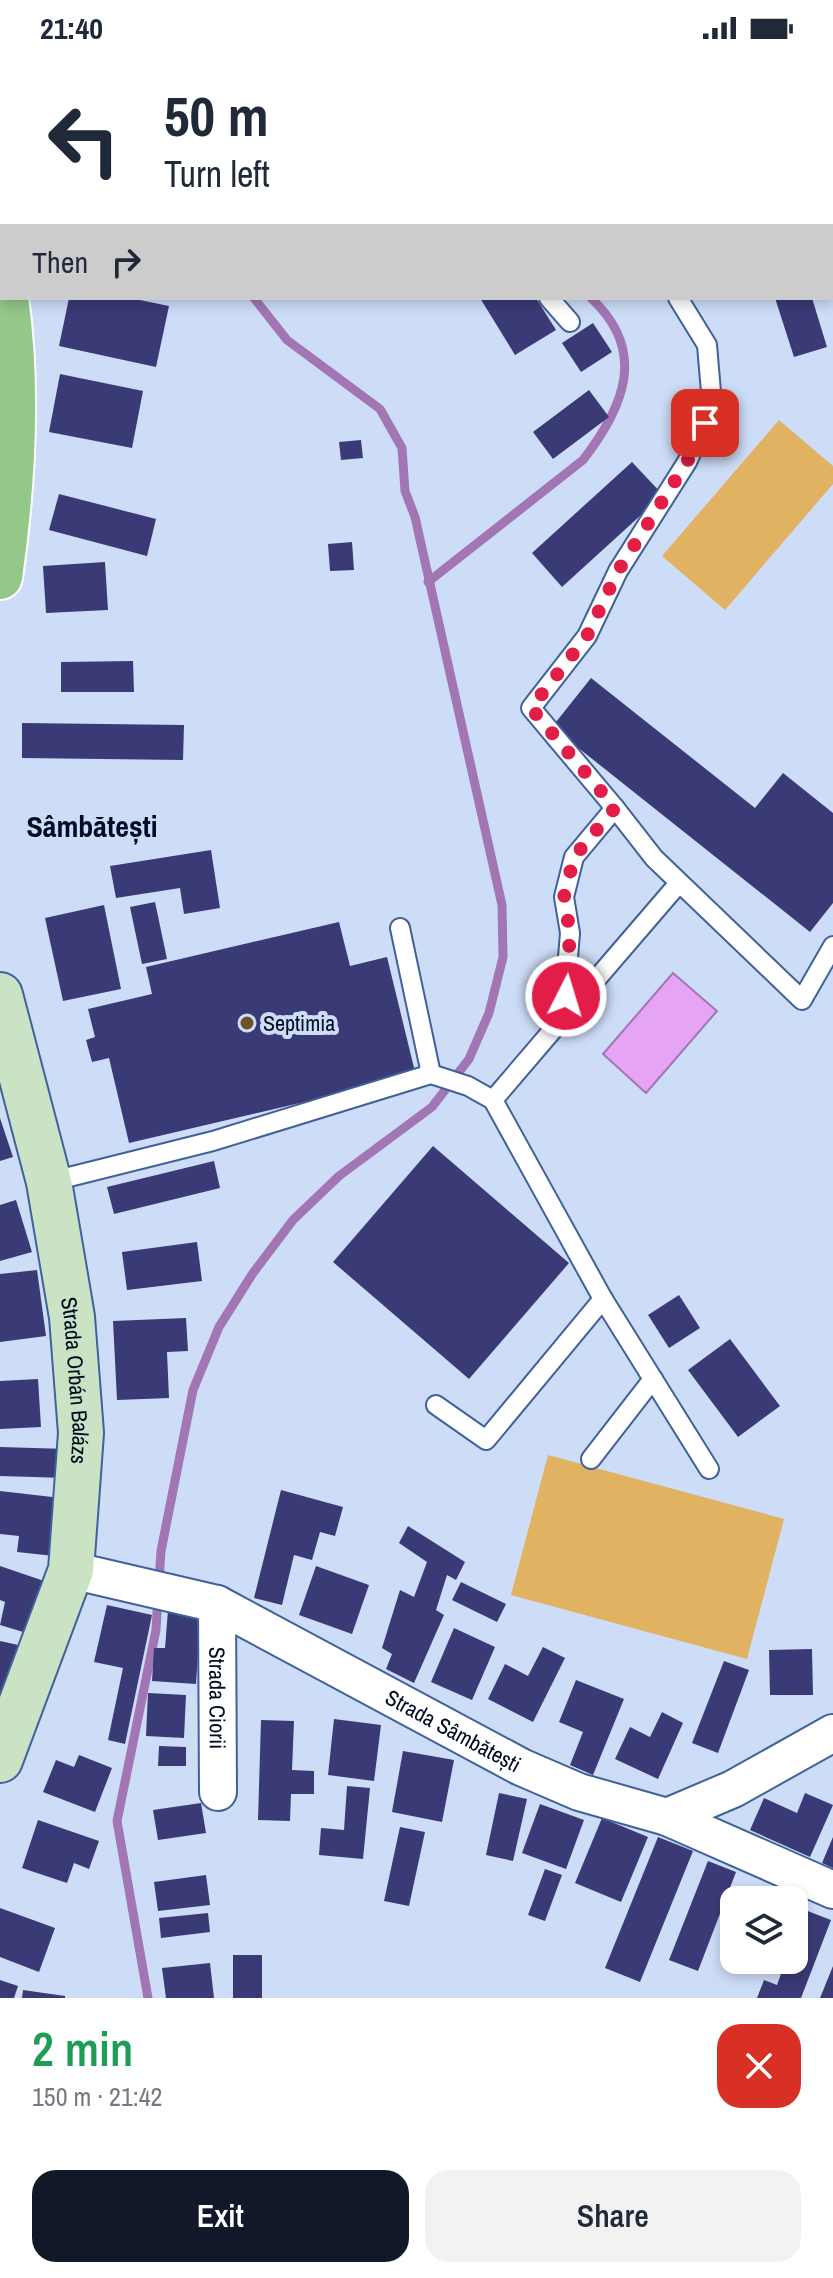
<!DOCTYPE html>
<html lang="en">
<head>
<meta charset="utf-8">
<style>
	body { margin:0; font-family:"Archivo Narrow",sans-serif; background:#f2f2f3; color:#1f2937; height:100vh; display:flex; flex-direction:column; font-size:30px; white-space:nowrap }
	* { box-sizing:border-box; margin:0 }
	p { font-size:26px; color:#747a83 }
	.icon { flex:none; width:44px; height:44px; fill:none; stroke:currentColor; stroke-width:2; stroke-linecap:round; stroke-linejoin:round }
	.map { position:relative; height:1942px; overflow:hidden }
	.panel { display:flex; flex-direction:column; background:#fff; flex:1 }
	.panel>* { flex:none }
	.banner { position:absolute; left:0px; top:0px; width:834px; height:244px; box-shadow:0 4px 12px #0003; background:#fff; color:#1f2937; overflow:hidden }
	.controls { position:absolute; left:720px; top:1830px; display:grid; gap:16px }
	.controls a { display:grid; place-items:center; width:88px; height:88px; border-radius:16px; background:#fff; box-shadow:0 4px 12px #0003; font-size:40px }
	.pin { position:absolute; display:grid; place-items:center; width:68px; height:68px; color:#fff; margin:-34px; border-radius:16px; box-shadow:0 4px 12px #0006 }
	.me { position:absolute; width:88px; margin:-44px; rotate:5deg; stroke-linejoin:round; filter:drop-shadow(0 0 6px #0008) }
	.turn { display:flex; align-items:center; gap:28px; height:168px; padding:0 32px; font-size:36px }
	.turn .icon { width:104px; height:104px; stroke-width:2.5 }
	.turn b { display:block; font-size:56px; line-height:68px }
	.then { display:flex; align-items:center; height:76px; padding:0 32px; background:#0003; gap:16px; font-size:30px }
	.round { display:grid; place-items:center; flex:none; width:84px; height:84px; border-radius:24px; background:#f2f2f3 }
	.summary { display:flex; align-items:center; justify-content:space-between; height:136px; padding:0 32px }
	h1 { font-size:48px; font-weight:600; line-height:60px; color:#1e9e55 }
	.action { display:flex; gap:16px; margin-top:auto; padding:16px 32px }
	.action a { flex:1; height:92px; border-radius:24px; background:#111827; color:#fff; font-size:32px; font-weight:600; line-height:92px; text-align:center }
	.action a+a { background:#f2f2f3; color:#1f2937 }
	.status { display:flex; justify-content:space-between; align-items:center; height:56px; padding:0 40px; background:#fff; direction:ltr }
	.status svg { height:22px; fill:currentColor }
	.map>svg:first-child { display:block }
	.green { fill:#e0b261 }
	.water { fill:#e6a4f4; stroke:#a276b5; stroke-width:2 }
	.lines { fill:none; stroke-linecap:round; stroke-linejoin:round }
	.stream { stroke:#a276b5; stroke-width:9 }
	.building { fill:#3a3a76 }
	.lane-casing { stroke:#40619a; stroke-width:22 }
	.street-casing { stroke:#40619a; stroke-width:40 }
	.secondary-casing { stroke:#40619a; stroke-width:48 }
	.primary-casing { stroke:#fff; stroke-width:48 }
	.lane { stroke:#fff; stroke-width:18 }
	.street { stroke:#fff; stroke-width:36 }
	.secondary { stroke:#cae3c4; stroke-width:44 }
	.primary { stroke:#94c78a; stroke-width:44 }
	.route { stroke:#e11d48; stroke-width:14; stroke-dasharray:0 25.2 }
	.poi-dot { fill:#6d5325; stroke:#cdddf7; stroke-width:3 }
	.labels { text-anchor:middle; dominant-baseline:central; stroke-width:8; stroke-linejoin:round; paint-order:stroke }
	.poi-label { font-size:22px; fill:#020b21; stroke:#cdddf7; text-anchor:start }
	.street-label { font-size:22px; fill:#020b21; stroke:#cdddf7 }
	.district-label { font-size:30px; font-weight:bold; fill:#020b21; stroke:#cdddf7 }
</style>
</head>
<body>
<div class="status"><b>21:40</b><svg viewBox="0 0 49 12"><path d="M0 12V9h3v3zM5 12V6h3v6zM10 12V3h3v9zM15 12V0h3v12zM26 1h20v11H26zM47 4h2v5h-2z"/></svg></div>
<div class="map">
<svg width="833" height="1942" viewBox="0 0 833 1942">
	<rect width="100%" height="100%" fill="#cdddf7"/>
	<g class="green">
		<path d="M779 364 833 410V428L725 554 662 500Z"/>
		<path d="M548 1399 784 1463 747 1603 511 1539Z"/>
	</g>
	<path class="water" d="M673 917 717 955 646 1037 603 998Z"/>
	<g class="lines">
		<g class="stream">
			<path d="M24 0 26 2"/>
			<path d="M576 2 585 0"/>
			<path d="M428 526 583 404C624 351 648 295 591 242"/>
			<path d="M159 1525 161 1495 193 1334 219 1271 253 1217 293 1164 339 1120 432 1051 469 1003 489 957 503 901 502 849 415 461 405 435 402 392 380 353 287 284 254 242"/>
			<path d="M148 1942 117 1765 156 1574 158 1540"/>
		</g>
	</g>
	<g class="building">
		<path d="M69 242H130L169 250 156 311 59 290Z"/>
		<path d="M480 242H536L556 274 515 299Z"/>
		<path d="M775 242H812L827 291 794 301Z"/>
		<path d="M593 267 612 296 581 316 562 287Z"/>
		<path d="M60 318 143 335 132 392 49 376Z"/>
		<path d="M589 334 609 361 553 403 533 376Z"/>
		<path d="M361 384 363 402 341 404 339 386Z"/>
		<path d="M632 406 663 439 562 531 532 497Z"/>
		<path d="M59 438 156 463 147 500 49 474Z"/>
		<path d="M352 486 354 514 330 515 328 488Z"/>
		<path d="M105 506 108 554 46 557 43 510Z"/>
		<path d="M133 605 134 636H61V606Z"/>
		<path d="M591 622 755 752 783 717 833 757V847L810 876 552 671Z"/>
		<path d="M22 667 184 669 183 704 22 702Z"/>
		<path d="M211 794 220 852 184 858 180 832 116 842 110 810Z"/>
		<path d="M155 846 167 903 142 908 130 851Z"/>
		<path d="M104 849 121 933 63 945 45 862Z"/>
		<path d="M339 866 350 910 387 901 416 1020 129 1087 109 1002 92 1006 86 984 95 981 88 953 152 938 146 911Z"/>
		<path d="M0 1062 13 1101 0 1105Z"/>
		<path d="M433 1090 569 1207 469 1323 333 1206Z"/>
		<path d="M214 1105 220 1132 114 1158 107 1131Z"/>
		<path d="M16 1144 32 1196 0 1205V1149Z"/>
		<path d="M197 1186 202 1225 127 1234 122 1196Z"/>
		<path d="M37 1214 46 1280 0 1286V1218Z"/>
		<path d="M679 1239 700 1272 669 1292 648 1259Z"/>
		<path d="M186 1262 188 1295 167 1296 169 1342 117 1344 113 1265Z"/>
		<path d="M730 1283 780 1350 738 1381 688 1314Z"/>
		<path d="M38 1323 41 1371 0 1373V1325Z"/>
		<path d="M0 1391 67 1393 66 1422 0 1420Z"/>
		<path d="M281 1434 343 1451 335 1480 320 1476 312 1504 294 1499 282 1549 254 1542Z"/>
		<path d="M0 1435 61 1442 54 1500 17 1496 19 1480 0 1478Z"/>
		<path d="M408 1470 465 1506 456 1524 447 1519 436 1554 444 1559 414 1627 386 1613 392 1598 382 1592 400 1534 414 1541 427 1506 399 1487Z"/>
		<path d="M0 1510 50 1527 33 1579 0 1569 5 1546 0 1544Z"/>
		<path d="M316 1510 369 1529 352 1578 299 1559Z"/>
		<path d="M461 1526 506 1548 497 1566 452 1544Z"/>
		<path d="M107 1549 152 1559 125 1688 108 1684 123 1612 94 1606Z"/>
		<path d="M168 1554 201 1557 196 1628 152 1625 154 1592H165Z"/>
		<path d="M454 1572 495 1591 472 1644 431 1626Z"/>
		<path d="M0 1585 23 1590 0 1653Z"/>
		<path d="M543 1591 565 1602 533 1666 488 1643 505 1608 528 1620Z"/>
		<path d="M812 1593 813 1639H770L769 1594Z"/>
		<path d="M724 1605 749 1614 718 1697 692 1687Z"/>
		<path d="M576 1624 624 1643 593 1719 570 1709 583 1676 559 1666Z"/>
		<path d="M148 1637 186 1639 184 1682 146 1680Z"/>
		<path d="M662 1656 683 1667 658 1723 615 1703 630 1671 650 1681Z"/>
		<path d="M334 1663 381 1669 374 1725 328 1719Z"/>
		<path d="M261 1664 294 1665 292 1714 314 1715V1738H291L290 1765 258 1764Z"/>
		<path d="M159 1690 186 1691V1710H158Z"/>
		<path d="M403 1695 454 1704 442 1766 392 1756Z"/>
		<path d="M79 1699 112 1712 95 1756 43 1736 56 1704 74 1711Z"/>
		<path d="M347 1730 370 1732 363 1803 319 1799 321 1772 344 1774Z"/>
		<path d="M499 1737 527 1743 513 1805 486 1799Z"/>
		<path d="M805 1737 833 1749 810 1801 750 1774 764 1742 797 1757Z"/>
		<path d="M201 1747 206 1777 158 1784 153 1754Z"/>
		<path d="M540 1748 584 1764 566 1813 522 1797Z"/>
		<path d="M602 1762 648 1781 621 1846 575 1827Z"/>
		<path d="M38 1764 99 1785 89 1813 74 1807 67 1827 22 1812Z"/>
		<path d="M400 1771 425 1776 409 1850 384 1845Z"/>
		<path d="M658 1781 693 1795 640 1926 605 1912Z"/>
		<path d="M833 1781V1812L822 1807Z"/>
		<path d="M708 1805 736 1816 698 1915 669 1904Z"/>
		<path d="M545 1813 562 1819 545 1865 528 1859Z"/>
		<path d="M206 1819 210 1849 158 1855 154 1826Z"/>
		<path d="M756 1831 786 1844H750Z"/>
		<path d="M0 1852 55 1872 39 1916 0 1901Z"/>
		<path d="M805 1854 831 1864 801 1942H757L764 1924 777 1929 786 1904H794V1883Z"/>
		<path d="M208 1857 210 1876 161 1882 159 1862Z"/>
		<rect x="233" y="1899" width="29" height="43"/>
		<path d="M210 1907 214 1942H166L162 1912Z"/>
		<path d="M833 1910V1942H820Z"/>
		<path d="M0 1924 18 1930 14 1942H0Z"/>
		<path d="M23 1934 65 1940V1942H22Z"/>
	</g>
	<g class="lines">
		<defs>
			<g id="lane">
				<path d="M71 0 74 2"/>
				<path d="M549 242 570 266"/>
				<path d="M615 752 654 802 802 944 833 890"/>
				<path d="M400 872 431 1018"/>
				<path d="M563 962 679 827"/>
				<path d="M493 1044 563 962 570 877 564 841 574 801 615 752 531 652 587 580 618 515 687 406 705 367 711 336 707 289 678 242"/>
				<path d="M49 1126 213 1085 431 1018 468 1030 493 1044 603 1243 709 1413"/>
				<path d="M436 1349 486 1384 603 1243"/>
				<path d="M591 1403 653 1323"/>
			</g>
			<g id="street">
				<path d="M472 2 477 0"/>
				<path d="M0 156 2 154"/>
				<path id="s1" d="M71 1514 217 1548 521 1711 579 1736 667 1761 833 1834"/>
				<path id="s2" d="M217 1548 218 1736"/>
				<path d="M667 1761 733 1733 833 1677"/>
			</g>
			<g id="secondary">
				<path id="s3" d="M0 939 49 1126 72 1261 81 1377 71 1514 0 1704"/>
			</g>
			<path id="primary" d="M0 521C13 430 19 333 6 242"/>
		</defs>
		<use href="#lane" class="lane-casing"/>
		<use href="#street" class="street-casing"/>
		<use href="#secondary" class="secondary-casing"/>
		<use href="#primary" class="primary-casing"/>
		<use href="#lane" class="lane"/>
		<use href="#street" class="street"/>
		<use href="#secondary" class="secondary"/>
		<use href="#primary" class="primary"/>
	</g>
	<g class="lines">
		<path class="route" d="M566 940 570 877 564 841 574 801 615 752 531 652 587 580 618 515 687 406 705 367"/>
	</g>
	<circle class="poi-dot" cx="247" cy="967" r="8"/>
	<g class="labels">
		<g class="poi-label">
			<text x="263" y="967">Septimia</text>
		</g>
		<g class="street-label">
			<text stroke="none"><textPath href="#s3" startOffset="394">Strada Orbán Balázs</textPath></text>
			<text stroke="none"><textPath href="#s2" startOffset="94">Strada Ciorii</textPath></text>
			<text stroke="none"><textPath href="#s1" startOffset="418">Strada Sâmbătești</textPath></text>
		</g>
		<g class="district-label">
			<text x="92" y="770">Sâmbătești</text>
		</g>
	</g>
</svg>
<div class="controls">
<a><svg class="icon" aria-label="layers" viewBox="0 0 24 24"><path d="M12 4l9 5-9 5-9-5zM3 14l9 5 9-5"/></svg></a>
</div>
<div class="pin" style="left:705px;top:367px;background:#d93025"><svg class="icon" aria-label="arrive" viewBox="0 0 24 24"><path d="M6 21V4h12l-3 4 3 4H6"/></svg></div>
<svg class="me" style="left:566px;top:940px" viewBox="-20 -20 40 40"><circle r="17" fill="#e11d48" stroke="#fff" stroke-width="3"/><path d="M0-11L8 9 0 5-8 9z" fill="#fff"/></svg>
<div class="banner">
<div class="turn"><svg class="icon" aria-label="left" viewBox="0 0 24 24"><path d="M17 20v-9H6M10 6l-5 5 5 5"/></svg><div><b>50 m</b>Turn left</div></div>
<div class="then">Then<svg class="icon" aria-label="right" viewBox="0 0 24 24"><path d="M7 20v-9h11M14 6l5 5-5 5"/></svg></div>
</div>
</div>
<section class="panel">
<div class="summary"><div><h1>2 min</h1><p>150 m · 21:42</p></div><a class="round" style="background:#d93025;color:#fff"><svg class="icon" aria-label="close" viewBox="0 0 24 24"><path d="M6 6l12 12M18 6L6 18"/></svg></a></div>
<div class="action"><a>Exit</a><a>Share</a></div>
</section>
</body>
</html>
